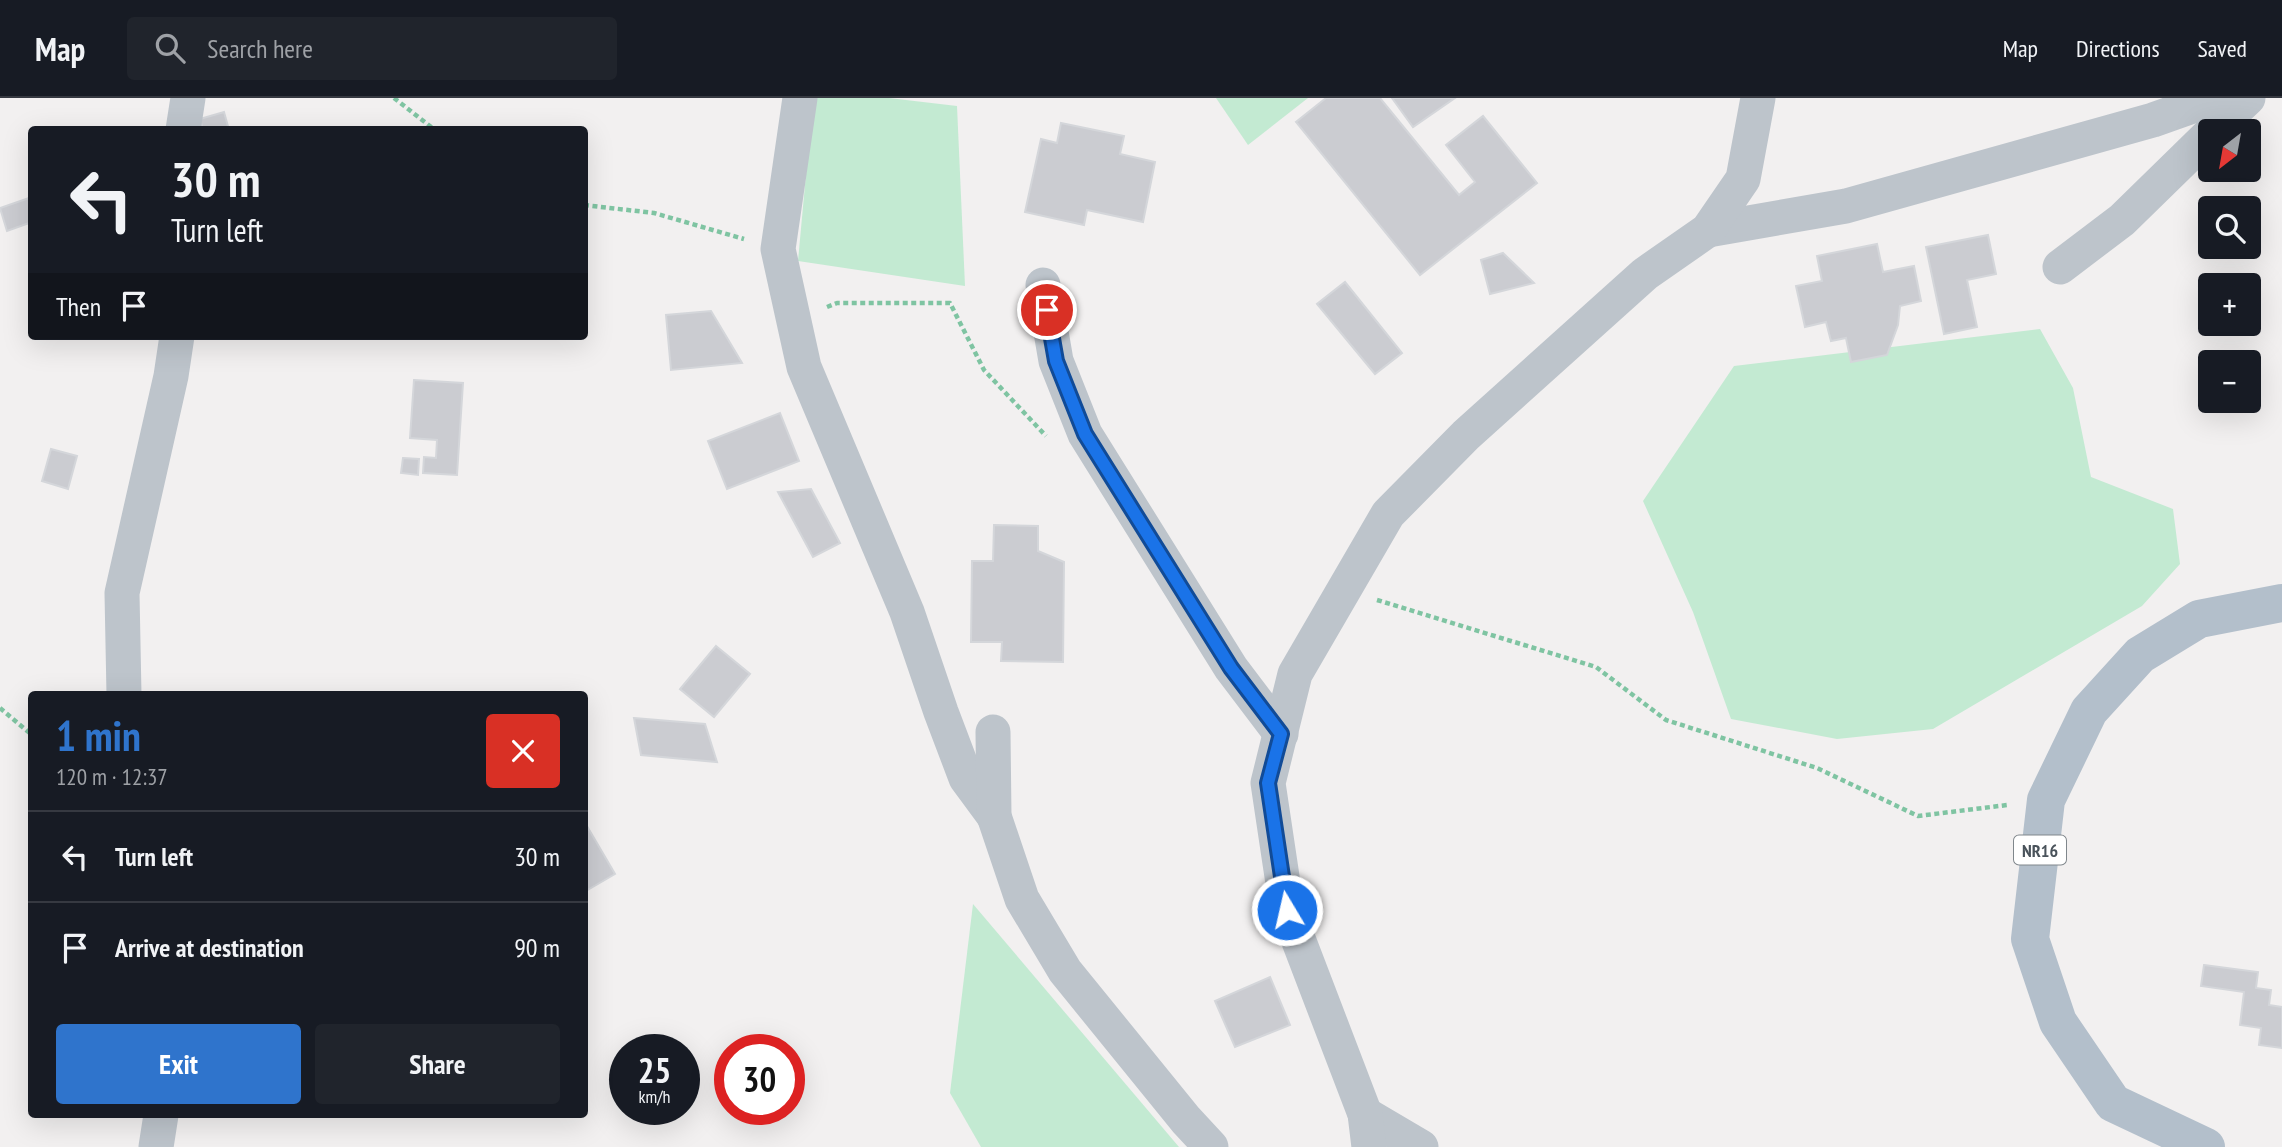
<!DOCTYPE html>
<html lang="en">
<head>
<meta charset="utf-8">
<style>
	body { margin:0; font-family:"PT Sans Narrow",sans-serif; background:#20242c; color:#f1f3f6; height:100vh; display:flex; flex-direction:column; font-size:26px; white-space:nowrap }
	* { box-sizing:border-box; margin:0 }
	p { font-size:23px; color:#9ea1a6 }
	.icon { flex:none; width:38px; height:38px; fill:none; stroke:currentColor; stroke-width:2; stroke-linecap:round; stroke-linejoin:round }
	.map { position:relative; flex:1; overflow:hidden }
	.sheet { position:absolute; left:28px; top:593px; width:560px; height:427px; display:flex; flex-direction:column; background:#171b24; border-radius:7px; box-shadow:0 7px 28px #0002 }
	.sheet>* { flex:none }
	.guide { position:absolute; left:28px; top:28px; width:560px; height:214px; border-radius:7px; box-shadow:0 7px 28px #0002; background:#171b24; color:#f1f3f6; overflow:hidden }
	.needle { width:46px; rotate:211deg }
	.tools { position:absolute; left:2198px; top:21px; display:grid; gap:14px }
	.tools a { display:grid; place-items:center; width:63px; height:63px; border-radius:7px; background:#171b24; box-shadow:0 7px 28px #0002; font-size:35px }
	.speed { position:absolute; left:609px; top:936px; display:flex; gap:14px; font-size:35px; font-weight:700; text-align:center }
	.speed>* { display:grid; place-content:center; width:91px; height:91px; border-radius:50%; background:#171b24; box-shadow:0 7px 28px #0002; line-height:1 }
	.speed small { font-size:18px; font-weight:400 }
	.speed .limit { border:10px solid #d22; background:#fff; color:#111 }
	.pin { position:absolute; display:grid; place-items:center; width:60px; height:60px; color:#fff; margin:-30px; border:4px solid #fff; border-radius:50%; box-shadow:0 2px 7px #0007 }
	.me { position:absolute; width:77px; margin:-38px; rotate:351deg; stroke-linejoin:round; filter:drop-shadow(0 0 5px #0008) }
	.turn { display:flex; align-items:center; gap:24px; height:147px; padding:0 28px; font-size:32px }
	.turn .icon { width:91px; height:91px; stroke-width:2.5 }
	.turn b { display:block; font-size:49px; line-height:60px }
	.then { display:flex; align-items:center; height:66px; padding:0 28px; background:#0003; gap:14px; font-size:26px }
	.round { display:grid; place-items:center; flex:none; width:74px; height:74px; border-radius:7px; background:#20242c }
	.summary { display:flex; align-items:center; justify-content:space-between; height:119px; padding:0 28px }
	h1 { font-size:42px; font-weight:700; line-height:52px; color:#2f74cc }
	.action { display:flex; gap:14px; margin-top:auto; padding:14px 28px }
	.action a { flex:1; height:80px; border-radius:7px; background:#2f74cc; color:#fff; font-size:28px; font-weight:700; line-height:80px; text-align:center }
	.action a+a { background:#20242c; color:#f1f3f6 }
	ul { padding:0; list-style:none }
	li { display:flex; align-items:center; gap:21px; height:91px; padding:0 28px; border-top:2px solid #363941 }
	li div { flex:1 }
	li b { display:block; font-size:26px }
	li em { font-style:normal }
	header { display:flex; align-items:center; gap:42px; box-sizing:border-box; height:98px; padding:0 35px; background:#171b24; border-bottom:2px solid #363941 }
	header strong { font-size:33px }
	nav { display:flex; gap:38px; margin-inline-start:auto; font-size:24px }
	.search { width:490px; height:63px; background:#20242c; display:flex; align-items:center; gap:18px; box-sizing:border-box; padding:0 24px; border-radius:7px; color:#9ea1a6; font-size:26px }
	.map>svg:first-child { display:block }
	.green { fill:#c3ead2 }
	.building { fill:#cbccd1; stroke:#d4d6da; stroke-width:2 }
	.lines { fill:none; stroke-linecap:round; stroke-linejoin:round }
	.path { stroke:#7fc4a2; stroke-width:4.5; stroke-dasharray:5 3.5; stroke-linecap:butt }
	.minor { stroke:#bdc4cb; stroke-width:35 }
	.primary { stroke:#b3bfcb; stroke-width:38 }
	.route-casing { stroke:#114b97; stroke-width:18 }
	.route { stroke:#1a73e8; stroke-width:12 }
	.labels { text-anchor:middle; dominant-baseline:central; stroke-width:5; stroke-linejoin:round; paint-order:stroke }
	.shield { fill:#fff; stroke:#80878c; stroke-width:2 }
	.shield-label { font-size:18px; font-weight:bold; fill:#4a535b }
</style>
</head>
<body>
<header>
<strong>Map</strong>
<div class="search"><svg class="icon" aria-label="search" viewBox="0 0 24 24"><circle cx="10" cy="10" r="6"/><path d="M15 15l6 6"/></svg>Search here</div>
<nav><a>Map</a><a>Directions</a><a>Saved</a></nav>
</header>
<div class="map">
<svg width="2282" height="1049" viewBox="0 0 2282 1049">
	<rect width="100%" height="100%" fill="#f2f0f0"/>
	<g class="green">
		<path d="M813 0H889L957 8 965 188 798 163Z"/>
		<path d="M1216 0H1308L1248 47Z"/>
		<path d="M2040 231 2073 290 2091 379 2173 411 2180 466 2142 508 1933 631 1837 641 1731 621 1693 514 1643 403 1734 268Z"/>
		<path d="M973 806 1179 1049H981L950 995Z"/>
	</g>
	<g class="building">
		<path d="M1326 0H1380L1459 97 1475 84 1446 47 1483 18 1537 85 1420 177 1296 24Z"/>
		<path d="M1392 0H1455L1413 29Z"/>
		<path d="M224 14 229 32H203L200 21Z"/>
		<path d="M1061 25 1124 38 1120 56 1155 64 1143 124 1087 112 1084 127 1025 114 1041 41 1057 45Z"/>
		<path d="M32 99V124L7 133 0 110Z"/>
		<path d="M1988 137 1996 176 1967 182 1977 229 1944 236 1926 149Z"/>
		<path d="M1877 146 1883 174 1914 168 1921 203 1900 208 1898 227 1887 257 1851 264 1846 240 1831 243 1826 224 1805 229 1796 188 1822 183 1817 158Z"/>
		<path d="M1503 155 1534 185 1490 196 1481 162Z"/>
		<path d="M1345 184 1402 255 1375 276 1317 206Z"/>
		<path d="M711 213 742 265 671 272 666 217Z"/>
		<path d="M414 282 463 285 457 377 423 375 424 359 436 360 437 342 410 340Z"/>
		<path d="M780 315 799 363 727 391 708 343Z"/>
		<path d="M51 351 77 358 68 391 42 383Z"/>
		<path d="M403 360 419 361 418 377 401 375Z"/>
		<path d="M811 391 840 445 813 459 778 394Z"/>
		<path d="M994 427 1038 428V453L1064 464 1063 564 1001 563 1002 544H971L972 463H993Z"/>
		<path d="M716 548 750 576 714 619 680 591Z"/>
		<path d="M634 620 705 626 717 664 641 657Z"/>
		<path d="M584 723 615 776 584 794Z"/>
		<path d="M2204 867 2258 874 2256 890 2271 892 2269 907 2282 909V950L2259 947 2261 930 2240 927 2244 894 2201 888Z"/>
		<path d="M1270 879 1290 927 1235 949 1215 903Z"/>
	</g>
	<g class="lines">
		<g class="path">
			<path d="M394 0 435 32"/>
			<path d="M584 107 654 115 744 141"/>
			<path d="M827 209 837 205H950L984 272 1046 338"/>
			<path d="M1377 502 1596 569 1666 622 1817 670 1918 718 2007 707"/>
			<path d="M0 610 32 637"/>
		</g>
		<g class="minor">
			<path d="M800 0 778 151 804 269 907 514 941 614 966 680 994 718"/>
			<path d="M183 32 188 0"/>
			<path d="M2213 33 2248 0"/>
			<path d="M1708 132 1846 108 2153 22 2215 0"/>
			<path d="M2060 169 2122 122 2210 36"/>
			<path d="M1043 187 1056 263 1085 336 1231 570 1281 636"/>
			<path d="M124 597 122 495 171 278 177 238"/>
			<path d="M993 634 994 718 1022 801 1065 873 1186 1022 1211 1049"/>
			<path d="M1365 1016 1421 1049"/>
			<path d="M156 1049 161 1017"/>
			<path d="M1369 1049 1365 1016 1287 812 1268 685 1295 576 1388 416 1466 337 1645 176 1708 132 1743 81 1758 0"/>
		</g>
		<path class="primary" d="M2206 1049 2113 1005 2058 924 2030 841 2046 702 2089 613 2140 557 2199 521 2282 505"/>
	</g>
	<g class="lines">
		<defs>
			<path id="route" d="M1047 212 1056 263 1085 336 1231 570 1281 636 1268 685 1287 812"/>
		</defs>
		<use href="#route" class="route-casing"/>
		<use href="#route" class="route"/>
	</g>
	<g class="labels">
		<rect class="shield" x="2014" y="737.5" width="52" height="29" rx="5"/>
		<g class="shield-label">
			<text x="2040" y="752">NR16</text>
		</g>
	</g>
</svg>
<div class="tools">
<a><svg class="needle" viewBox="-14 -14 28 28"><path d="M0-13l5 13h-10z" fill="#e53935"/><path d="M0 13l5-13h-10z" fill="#9ea1a6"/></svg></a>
<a><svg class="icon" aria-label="search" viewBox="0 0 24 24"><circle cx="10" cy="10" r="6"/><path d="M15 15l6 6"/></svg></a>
<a>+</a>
<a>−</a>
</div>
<div class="speed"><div>25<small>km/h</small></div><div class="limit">30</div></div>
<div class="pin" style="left:1047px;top:212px;background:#d93025"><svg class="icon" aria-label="arrive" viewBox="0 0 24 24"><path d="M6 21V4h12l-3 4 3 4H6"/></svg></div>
<svg class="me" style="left:1287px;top:812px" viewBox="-20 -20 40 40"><circle r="17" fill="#1a73e8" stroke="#fff" stroke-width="3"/><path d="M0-11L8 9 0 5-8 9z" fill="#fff"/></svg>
<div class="guide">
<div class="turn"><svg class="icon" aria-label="left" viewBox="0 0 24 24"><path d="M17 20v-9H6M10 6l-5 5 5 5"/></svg><div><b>30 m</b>Turn left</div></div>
<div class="then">Then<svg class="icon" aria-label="arrive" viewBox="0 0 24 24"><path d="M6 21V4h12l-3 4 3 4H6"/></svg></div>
</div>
<section class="sheet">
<div class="summary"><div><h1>1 min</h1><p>120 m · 12:37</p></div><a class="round" style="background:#d93025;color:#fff"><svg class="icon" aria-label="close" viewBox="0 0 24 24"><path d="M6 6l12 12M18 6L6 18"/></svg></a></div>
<ul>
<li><svg class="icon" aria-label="left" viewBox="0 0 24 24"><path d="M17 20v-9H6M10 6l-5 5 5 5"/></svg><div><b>Turn left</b></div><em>30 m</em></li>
<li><svg class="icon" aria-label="arrive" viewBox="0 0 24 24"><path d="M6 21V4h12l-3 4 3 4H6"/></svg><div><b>Arrive at destination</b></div><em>90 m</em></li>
</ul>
<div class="action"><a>Exit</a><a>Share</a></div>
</section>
</div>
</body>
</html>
